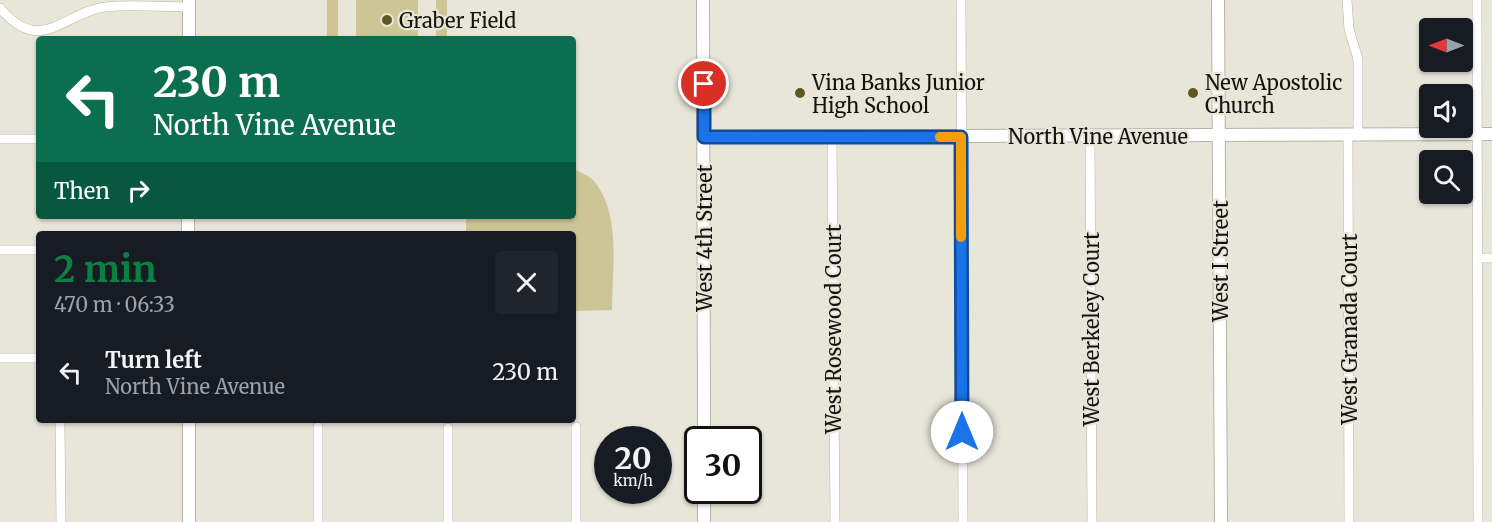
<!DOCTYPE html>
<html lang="en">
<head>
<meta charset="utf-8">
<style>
	body { margin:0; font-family:Merriweather,serif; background:#20242c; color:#f1f3f6; height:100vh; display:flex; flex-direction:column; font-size:22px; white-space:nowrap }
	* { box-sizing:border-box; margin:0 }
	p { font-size:20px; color:#9ea1a6 }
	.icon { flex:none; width:33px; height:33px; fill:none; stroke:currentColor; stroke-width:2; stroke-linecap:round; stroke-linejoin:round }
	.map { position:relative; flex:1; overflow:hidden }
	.drawer { position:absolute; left:36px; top:231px; width:540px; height:192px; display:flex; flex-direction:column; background:#171b24; border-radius:6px; box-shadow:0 2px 4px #0004 }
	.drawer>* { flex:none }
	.top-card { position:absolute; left:36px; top:36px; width:540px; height:183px; border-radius:6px; box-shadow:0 2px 4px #0004; background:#0b6e4f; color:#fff; overflow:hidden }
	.needle { width:39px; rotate:270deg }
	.buttons { position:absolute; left:1419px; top:18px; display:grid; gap:12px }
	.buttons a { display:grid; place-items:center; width:54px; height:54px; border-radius:6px; background:#171b24; box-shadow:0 2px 4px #0004; font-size:30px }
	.speed { position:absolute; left:594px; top:426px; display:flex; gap:12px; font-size:30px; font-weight:700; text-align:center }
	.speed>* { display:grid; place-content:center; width:78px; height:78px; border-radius:50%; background:#171b24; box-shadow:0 2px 4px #0004; line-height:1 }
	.speed small { font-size:15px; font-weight:400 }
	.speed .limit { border:3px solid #111; border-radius:9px; background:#fff; color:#111 }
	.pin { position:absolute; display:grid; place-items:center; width:51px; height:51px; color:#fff; margin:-26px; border:3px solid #fff; border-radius:50%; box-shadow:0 2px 6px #0007 }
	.me { position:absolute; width:66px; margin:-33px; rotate:0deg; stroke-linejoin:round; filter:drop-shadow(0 0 4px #0008) }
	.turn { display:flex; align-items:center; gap:21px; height:126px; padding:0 18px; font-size:27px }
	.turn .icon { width:78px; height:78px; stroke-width:2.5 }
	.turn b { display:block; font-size:42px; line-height:51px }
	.then { display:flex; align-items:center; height:57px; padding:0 18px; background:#0003; gap:12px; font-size:22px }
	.round { display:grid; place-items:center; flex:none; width:63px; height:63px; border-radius:6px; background:#20242c }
	.head { display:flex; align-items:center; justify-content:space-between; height:102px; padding:0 18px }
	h1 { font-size:36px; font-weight:700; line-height:45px; color:#0b8043 }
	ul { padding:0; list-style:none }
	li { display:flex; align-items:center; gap:18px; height:78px; padding:0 18px }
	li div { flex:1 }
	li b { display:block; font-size:22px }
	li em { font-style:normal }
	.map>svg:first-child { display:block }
	.green { fill:#cec597 }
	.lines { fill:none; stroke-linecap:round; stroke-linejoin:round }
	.street-casing { stroke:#b5b3a6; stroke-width:10 }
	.secondary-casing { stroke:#b5b3a6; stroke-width:14 }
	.street { stroke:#fff; stroke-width:9 }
	.secondary { stroke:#fff; stroke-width:12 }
	.route-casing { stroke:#114b97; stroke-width:15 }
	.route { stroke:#1a73e8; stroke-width:10 }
	.slow { stroke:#f59e0b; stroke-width:10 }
	.poi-dot { fill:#615724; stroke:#e8e6d9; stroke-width:2 }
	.labels { text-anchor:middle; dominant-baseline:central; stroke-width:4.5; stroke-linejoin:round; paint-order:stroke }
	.poi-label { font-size:20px; fill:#13120e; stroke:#e8e6d9; text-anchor:start }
	.street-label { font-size:20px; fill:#13120e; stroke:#e8e6d9 }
</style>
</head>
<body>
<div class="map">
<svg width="1492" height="522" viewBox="0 0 1492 522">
	<rect width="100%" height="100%" fill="#e8e6d9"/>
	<g class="green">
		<rect x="327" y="0" width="11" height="39"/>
		<rect x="356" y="0" width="62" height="39"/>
		<rect x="436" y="0" width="11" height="39"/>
		<path d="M573 168C579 172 588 175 593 180 622 213 612 270 612 310L573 311V234H466V216H573Z"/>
	</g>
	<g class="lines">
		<defs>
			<g id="street">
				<path d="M961 0 963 522"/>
				<path d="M1347 0 1349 29 1358 59V136"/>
				<path d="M1477 0 1478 522"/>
				<path d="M0 8C41 57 64 12 105 7 132 4 161 7 189 7"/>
				<path d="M832 136 835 522"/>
				<path d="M1090 136 1092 522"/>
				<path d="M1348 136 1349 522"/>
				<path d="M0 139H39"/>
				<path d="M0 250H39"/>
				<path d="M1477 258H1492"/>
				<path d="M0 358H39"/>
				<path d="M60 425 61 522"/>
				<path d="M318 427V522"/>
				<path d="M576 427V522"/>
				<path d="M448 522V428"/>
			</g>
			<g id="secondary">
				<path d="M703 0 704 440"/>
				<path d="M1218 0 1221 522"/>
				<path d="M189 39V0"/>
				<path d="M704 137 1492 134"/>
				<path d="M188 234V216"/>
				<path d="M189 420V522"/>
				<path d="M704 490V522"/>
			</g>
		</defs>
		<use href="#street" class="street-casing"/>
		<use href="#secondary" class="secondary-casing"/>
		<use href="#street" class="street"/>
		<use href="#secondary" class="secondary"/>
	</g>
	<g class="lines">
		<defs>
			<path id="route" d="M704 84V137H961L962 432"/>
		</defs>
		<use href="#route" class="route-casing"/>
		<use href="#route" class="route"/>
		<path class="slow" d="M940 137H961V237"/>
	</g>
	<g class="poi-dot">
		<circle cx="387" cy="20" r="6"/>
		<circle cx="800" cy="93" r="6"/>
		<circle cx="1193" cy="93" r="6"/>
	</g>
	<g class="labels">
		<g class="poi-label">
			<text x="399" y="20">Graber Field</text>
			<text x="812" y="82">Vina Banks Junior<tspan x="812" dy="23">High School</tspan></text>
			<text x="1205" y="82">New Apostolic<tspan x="1205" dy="23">Church</tspan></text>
		</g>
		<g class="street-label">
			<text x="1098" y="136">North Vine Avenue</text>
			<text transform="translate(704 238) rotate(-90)">West 4th Street</text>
			<text transform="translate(1220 261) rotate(-90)">West I Street</text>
			<text transform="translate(833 329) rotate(-90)">West Rosewood Court</text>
			<text transform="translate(1091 329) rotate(-90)">West Berkeley Court</text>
			<text transform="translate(1349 329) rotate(-90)">West Granada Court</text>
		</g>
	</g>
</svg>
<div class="buttons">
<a><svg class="needle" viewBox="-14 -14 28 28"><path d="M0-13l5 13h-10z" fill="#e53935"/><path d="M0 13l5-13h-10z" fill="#9ea1a6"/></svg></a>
<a><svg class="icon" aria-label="sound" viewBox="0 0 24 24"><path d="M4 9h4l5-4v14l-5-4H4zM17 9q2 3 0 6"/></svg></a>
<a><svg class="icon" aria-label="search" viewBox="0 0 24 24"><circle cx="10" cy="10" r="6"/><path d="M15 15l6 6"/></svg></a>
</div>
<div class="speed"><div>20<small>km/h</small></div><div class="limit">30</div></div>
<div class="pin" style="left:704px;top:84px;background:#d93025"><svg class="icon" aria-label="arrive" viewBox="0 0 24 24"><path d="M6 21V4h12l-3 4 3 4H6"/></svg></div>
<svg class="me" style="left:962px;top:432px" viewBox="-20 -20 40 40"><circle r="19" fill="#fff"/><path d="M0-13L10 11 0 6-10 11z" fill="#1a73e8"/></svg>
<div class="top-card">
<div class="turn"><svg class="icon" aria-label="left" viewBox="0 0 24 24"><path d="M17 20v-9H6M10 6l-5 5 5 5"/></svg><div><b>230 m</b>North Vine Avenue</div></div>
<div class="then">Then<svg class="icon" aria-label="right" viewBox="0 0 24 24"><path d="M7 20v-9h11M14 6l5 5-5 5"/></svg></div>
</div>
<section class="drawer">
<div class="head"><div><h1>2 min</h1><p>470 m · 06:33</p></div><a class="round"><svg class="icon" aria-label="close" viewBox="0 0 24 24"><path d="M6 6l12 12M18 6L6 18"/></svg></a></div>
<ul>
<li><svg class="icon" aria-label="left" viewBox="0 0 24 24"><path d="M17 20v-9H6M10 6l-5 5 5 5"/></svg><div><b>Turn left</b><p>North Vine Avenue</p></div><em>230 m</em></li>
</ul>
</section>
</div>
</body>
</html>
